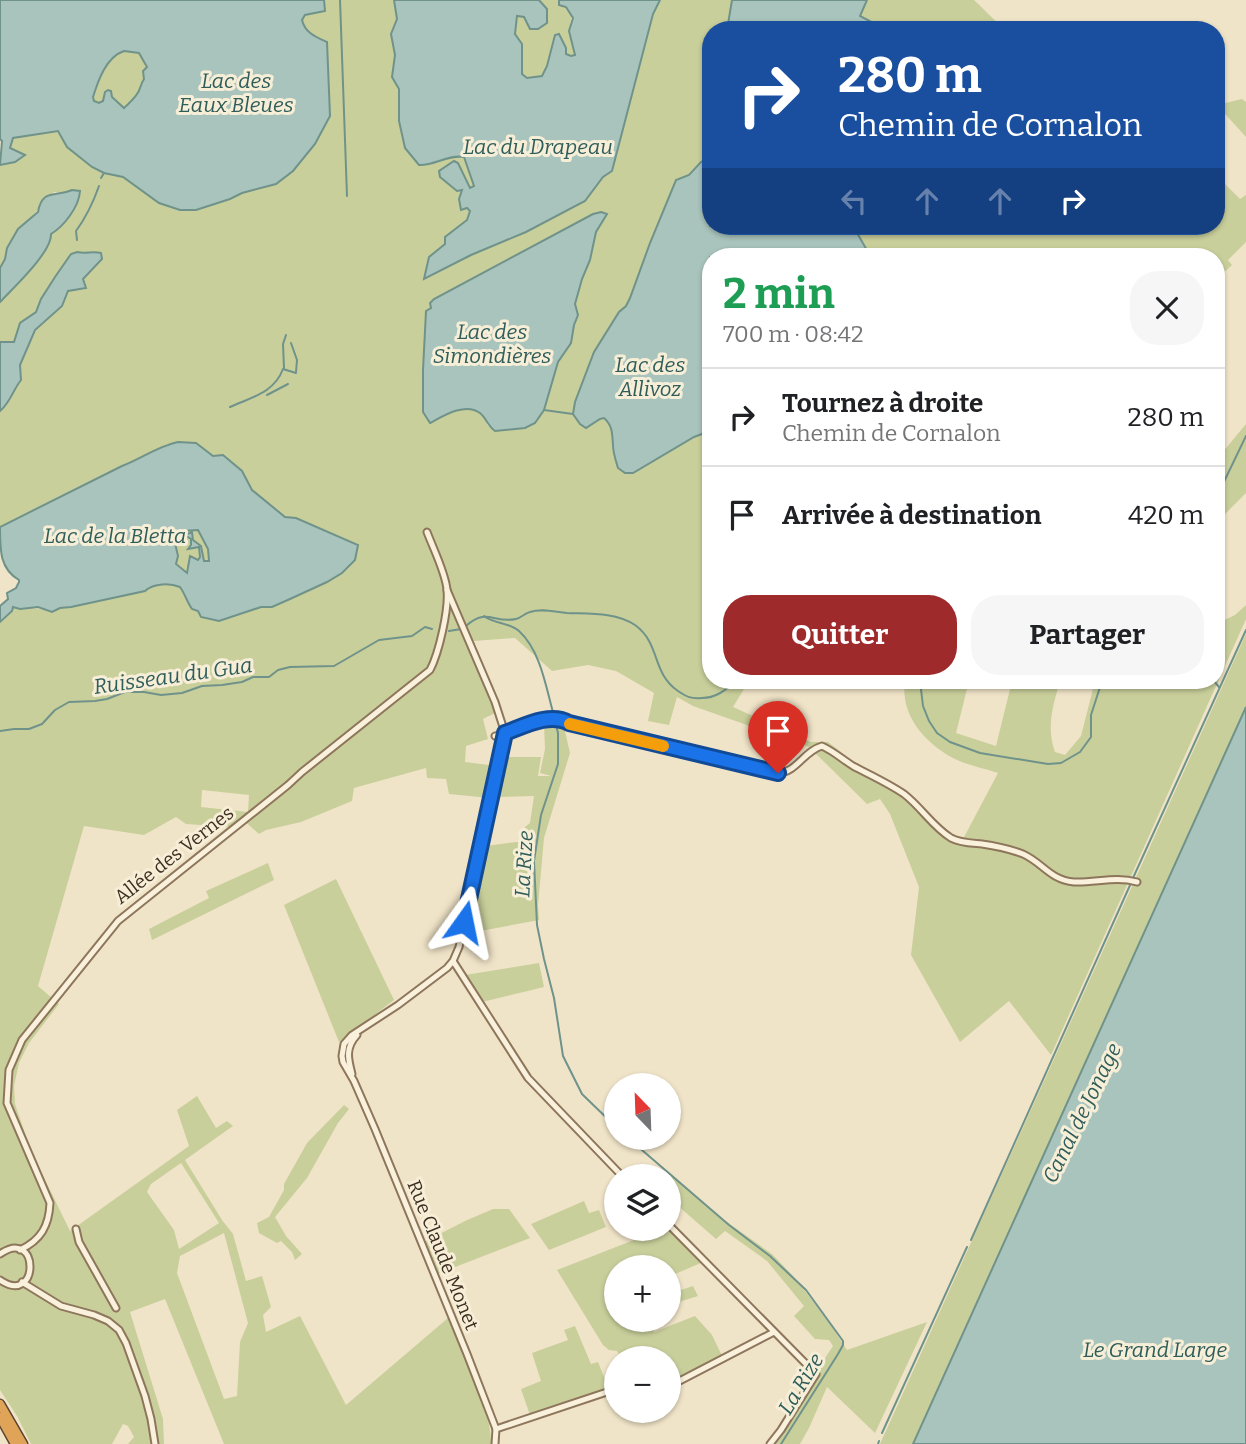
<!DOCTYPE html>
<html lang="fr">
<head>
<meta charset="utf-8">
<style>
	body { margin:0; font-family:Bitter,serif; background:#f6f6f6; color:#202124; height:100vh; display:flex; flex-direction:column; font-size:26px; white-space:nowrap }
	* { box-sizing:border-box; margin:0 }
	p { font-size:23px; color:#757577 }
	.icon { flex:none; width:38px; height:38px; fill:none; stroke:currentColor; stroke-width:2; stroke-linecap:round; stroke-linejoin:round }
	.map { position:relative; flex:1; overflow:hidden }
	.side { position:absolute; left:702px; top:248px; width:523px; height:441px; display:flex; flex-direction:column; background:#fff; border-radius:28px; box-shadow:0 2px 5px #0004 }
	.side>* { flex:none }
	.guide { position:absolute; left:702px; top:21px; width:523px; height:214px; border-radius:28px; box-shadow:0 2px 5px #0004; background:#1a4fa0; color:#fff; overflow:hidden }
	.needle { width:46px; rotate:337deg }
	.buttons { position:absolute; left:604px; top:1073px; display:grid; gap:14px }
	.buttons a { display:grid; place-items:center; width:77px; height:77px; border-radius:50%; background:#fff; box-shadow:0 2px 5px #0004; font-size:35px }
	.pin { position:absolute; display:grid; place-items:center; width:60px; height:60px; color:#fff; margin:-72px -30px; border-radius:50% 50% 50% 0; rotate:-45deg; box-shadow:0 0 7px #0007 }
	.pin .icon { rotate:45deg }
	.me { position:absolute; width:77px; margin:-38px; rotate:12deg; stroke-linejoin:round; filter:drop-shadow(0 0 5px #0008) }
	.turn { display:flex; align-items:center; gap:24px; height:147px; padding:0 21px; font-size:32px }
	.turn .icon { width:91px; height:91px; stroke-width:2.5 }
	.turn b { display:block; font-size:49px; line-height:60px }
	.lanes { display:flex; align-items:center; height:66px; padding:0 21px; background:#0003; justify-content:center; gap:35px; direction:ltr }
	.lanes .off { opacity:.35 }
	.round { display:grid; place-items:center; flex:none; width:74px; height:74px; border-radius:28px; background:#f6f6f6 }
	.head { display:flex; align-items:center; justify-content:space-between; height:119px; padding:0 21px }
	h1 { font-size:42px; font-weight:700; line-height:52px; color:#1e9e55 }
	.action { display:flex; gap:14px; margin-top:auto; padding:14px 21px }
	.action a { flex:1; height:80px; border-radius:28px; background:#9e2a2b; color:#fff; font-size:28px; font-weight:700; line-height:80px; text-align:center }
	.action a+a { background:#f6f6f6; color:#202124 }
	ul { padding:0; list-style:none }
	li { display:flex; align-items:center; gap:21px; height:98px; padding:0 21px; border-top:2px solid #e0e0e0 }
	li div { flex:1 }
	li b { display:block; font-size:26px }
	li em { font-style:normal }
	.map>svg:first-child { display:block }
	.green { fill:#c9cf9b; fill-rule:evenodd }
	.water { fill:#a9c4bc; stroke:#6f938a; stroke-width:2; fill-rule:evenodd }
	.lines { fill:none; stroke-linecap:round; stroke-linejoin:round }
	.stream { stroke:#6f938a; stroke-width:2 }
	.minor-casing { stroke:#8d765c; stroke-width:9 }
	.highway-casing { stroke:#5b4430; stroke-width:11 }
	.minor { stroke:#faf1dc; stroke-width:5 }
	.highway { stroke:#e0a458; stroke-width:8 }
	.route-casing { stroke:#114b97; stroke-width:18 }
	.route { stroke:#1a73e8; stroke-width:12 }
	.slow { stroke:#f59e0b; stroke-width:12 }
	.labels { text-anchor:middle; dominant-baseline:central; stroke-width:6; stroke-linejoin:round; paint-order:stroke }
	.street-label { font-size:19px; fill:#3d2e20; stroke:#f7eed8 }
	.water-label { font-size:21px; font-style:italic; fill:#2f5d5a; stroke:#f7eed8 }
</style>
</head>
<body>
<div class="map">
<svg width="1246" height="1444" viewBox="0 0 1246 1444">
	<rect width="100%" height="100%" fill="#f0e4c8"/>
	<g class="green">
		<path d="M324 0H394L397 19 391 34 395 55 392 77 399 89V121L405 148 419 165C435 166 449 154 464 157L474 186 463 190 461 210 467 208 470 210 467 220 445 237V244L429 257 425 279 471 255 526 232 585 201 603 177 612 171 653 14 660 0H732L727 30H710V85L702 111 704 115 710 118V157L701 162 689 175 659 223 650 243 630 298 626 306 619 312 575 402 590 426 600 419 605 418C615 428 611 438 613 451 615 457 616 462 618 468L625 473 694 437 710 431V681H749L733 707 811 742H828L849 758 907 794 946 829 956 837 963 839 998 773C983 768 965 765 951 757 923 741 900 714 905 681H969L956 733 996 746 1012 681H1060C1053 706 1046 727 1055 752L1065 755 1081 736 1095 681H1216V624L1235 615 1246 605V619L1051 1055 1009 1001 960 1042 911 955 919 887 890 814 880 799 867 804 809 747 693 706 677 697 669 725 648 721 654 693 616 671 588 665 552 671 515 638 474 641 469 643 490 697 495 713 483 719 488 739 466 746 465 762 497 766 489 798 449 794 446 779 427 778 426 768 354 788 352 801 301 822 266 830 259 834 241 818 230 827 186 824 176 817 144 835 84 826 38 986 59 1004 29 1043 19 1063 14 1086 15 1104 31 1151 70 1231 189 1146 177 1110 197 1096 216 1128 227 1121 233 1126 185 1160 222 1220 233 1234 246 1281 262 1276 271 1307 263 1315 266 1332 300 1316 346 1405 448 1318C462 1353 492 1408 491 1444H224L165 1299 130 1312 163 1419 164 1444H128L134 1437 128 1426 123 1424 112 1444H31L17 1416 0 1390V622L12 611 13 606C27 609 39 607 52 612L60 608 71 607C96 600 157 578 180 587 183 592 185 599 188 603 194 612 210 616 219 621L261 607H272L327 582 342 573 296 518 285 517 252 490 242 471 213 457 196 443 178 442 167 444 0 527V411C9 403 12 390 21 380L19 365 35 330 62 306 68 291 83 279 101 259 94 252 85 254 77 252 55 277 41 299 36 312 20 323 14 343 0 342V302C13 288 52 252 51 234 64 226 79 207 79 191L72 190 65 193 54 192 34 214 32 218 18 229 7 248 5 259 0 268V165L15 162 10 148 13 138 58 131 67 147 104 173 123 177 159 203 180 210 196 209 230 199 242 193 276 184 293 171 327 42C316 37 305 33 301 20L305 15 325 11ZM593 214 596 232 590 260 582 279 575 304 578 315 574 325 571 343 558 362 544 410 535 423 525 428 488 426C487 422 486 418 483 416 470 400 443 417 430 423L423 412V370L426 311 432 308 430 303 434 299ZM202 790 249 795 248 812 201 807ZM181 1163 219 1223 179 1249 174 1230 147 1192 151 1184ZM224 1233 248 1323 240 1342 237 1396 224 1399 177 1273 180 1256Z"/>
		<path d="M539 0H559V4C578 10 569 19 570 32 570 39 574 48 575 55L571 57 566 54 556 35 547 66 542 77 527 78 522 74V44L515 34 517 16 524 17 538 29 547 23V9Z"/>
		<path d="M867 0H974L1005 30H916L893 23 879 26 860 16Z"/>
		<path d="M124 51 140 53 147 67 143 71C146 86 135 98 124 108H122L111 97 104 96 103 101 99 103 94 101 92 97C99 81 105 57 124 51Z"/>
		<path d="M1242 99 1246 102V137L1217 105Z"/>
		<path d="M1216 175 1240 199 1246 195V242L1228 260 1232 265 1216 280V257H880L868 252 853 226H1216Z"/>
		<path d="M1246 424V493L1216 523V448L1222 453Z"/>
		<path d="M198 530 208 549 209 561 204 562 201 546 186 536 191 539V545L199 547 201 557 187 574 176 564 178 556 175 543 182 531Z"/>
		<path d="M1246 634V707L913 1444H880Z"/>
		<path d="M560 721 564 727 570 753 544 838 538 905 539 920 459 935 478 847 524 841 525 827 530 823 534 796 497 797 505 757H541L538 776H551L540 773 545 749 544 725 555 724V722Z"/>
		<path d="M268 863 274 880 152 940 149 929 209 898 206 891Z"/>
		<path d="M336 879 394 1000 339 1042 284 905Z"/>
		<path d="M539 963 544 987 482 1002 465 975Z"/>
		<path d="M344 1105 349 1109 338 1123 307 1178 275 1217 286 1236 302 1254 295 1260 292 1252 281 1241 277 1243 259 1233 257 1223 269 1217 284 1190V1184L307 1143Z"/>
		<path d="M673 1176 720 1217 772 1254 794 1277 828 1321 847 1350 927 1322 875 1433 827 1387 809 1428 800 1444H768L833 1346 829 1340 815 1339 794 1316 804 1306 767 1261 725 1231 716 1239 669 1198V1181Z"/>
		<path d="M584 1201 589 1213 599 1210 606 1227 549 1250 531 1224Z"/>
		<path d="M493 1209H509L530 1238 437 1274 424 1242 465 1221Z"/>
		<path d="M669 1227 703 1262 673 1275 678 1291 693 1286 698 1296 669 1305 668 1267H616V1320H649L654 1332 695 1316 712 1335 723 1358 669 1387 668 1358H621L617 1351 609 1350 603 1345 557 1270 662 1229 668 1228Z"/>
		<path d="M575 1326 591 1364 598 1362 609 1389 530 1415 521 1389 541 1381 532 1353 568 1340 564 1330Z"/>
	</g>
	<g class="water">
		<path d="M0 0H324L325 11 305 15 302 20C305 33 316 37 327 42L330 116 315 144 293 171 276 184 242 193 230 199 196 210H180L159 203 123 177 104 173 92 167 67 147 58 131 13 138 10 148 25 155 15 162 0 165 2 141 0 139ZM124 51 139 53 147 67 143 71 144 79C142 82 141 85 140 88 138 96 130 102 124 108L112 97 111 91 108 90 105 92 103 101 99 103 94 101 93 97C98 81 106 57 124 51Z"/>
		<path d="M394 0H539L547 9V23L538 29H530L524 17 517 16 515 34 522 44V74L527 78 542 76 547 66 555 35 559 34 566 48V54L571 56 575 55 569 31 573 18 566 7 559 5V0H660L653 14 612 171 603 177 585 201 526 232 471 255 424 279 429 257 445 244V237L467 220 470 211 467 208 461 210 459 199 462 190 457 191 440 177 439 171 454 161 458 163 470 188 474 186 464 157C449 154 434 166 419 165L405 148 399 121V89L392 77 395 55 391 34 397 19Z"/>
		<path d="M732 0H867L860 16 879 26 893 23 916 30H727Z"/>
		<path d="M710 157V226H853L868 252 880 257H710V420L708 421 707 424 710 428V431L694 437 633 473H625L618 468C616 461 613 453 613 445 612 434 613 426 604 418L600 419 586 428 580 424 573 414 575 402 594 352 619 312 626 306 630 298 650 243 676 180 689 175 701 162Z"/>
		<path d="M72 190 80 191C79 207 64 226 51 234 52 252 13 288 0 302V268L5 259 7 248 18 229 38 212C42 188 57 197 72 190Z"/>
		<path d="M601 212 607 214 596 232 590 260 582 279 575 304 578 315 574 325 571 343 558 362 544 410 535 423 525 428 495 431C488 426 486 418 480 413 465 402 443 416 430 423L423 412V370L426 311 431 308 430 303 434 299 593 214Z"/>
		<path d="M77 252C86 254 92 251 101 253L102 259 83 279 86 288 68 291 62 306 35 330 20 365 21 380C13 390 10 403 0 411V342H14L20 323 36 312 41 299 55 277 71 254Z"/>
		<path d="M178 442 196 443 213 456 223 455 242 471 252 490 285 517 296 518 358 545 355 560 342 573 327 582 290 599 272 607H261L219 621 201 617 198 611 192 609C187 602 185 594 180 587 170 583 154 583 145 591L71 607 60 608 52 612 38 607 20 609 13 607 12 611 0 622V606L8 599 7 593 16 588 19 582V580C0 569 0 551 0 527L122 466C141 459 158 446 178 442ZM198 530 208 549 209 561H204L201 546 193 540 192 532 185 535 191 539V545L188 549 199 547 200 557 198 560 190 556 187 573 176 564 178 556 175 543 182 531Z"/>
		<path d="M1246 707V1444H913Z"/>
	</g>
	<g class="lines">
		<g class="stream">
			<path d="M340 0 347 196"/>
			<path d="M101 178 104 173"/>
			<path d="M77 240 76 231C87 216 93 203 99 186"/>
			<path d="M291 343 297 360 296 372"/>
			<path d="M284 368 283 344 286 335"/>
			<path d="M267 395 288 384"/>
			<path d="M230 407C252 397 274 393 283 369L296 373"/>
			<path d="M544 410 573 414"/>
			<path d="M1216 495 1220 490 1246 436"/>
			<path d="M484 616C494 624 509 622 519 631 541 651 546 688 554 716"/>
			<path d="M466 626C487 607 494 624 516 619 521 618 525 613 530 612 542 608 555 612 567 613 589 614 615 612 635 625 661 644 651 672 678 691 687 697 691 699 702 698 714 698 727 691 733 681"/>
			<path d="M449 631 461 629"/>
			<path d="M920 681 923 706 929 721 937 733 950 742 980 753 1048 764 1061 763 1080 752 1091 737V715L1102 681"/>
			<path d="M1214 681 1219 687"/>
			<path d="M555 721 558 733V764L541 815 534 861 537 925 544 959 554 998 563 1056 582 1094 616 1127"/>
			<path d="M0 731 14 729H29L42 724 55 710 69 702 95 701 107 699 125 692H144L161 695 182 693 202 686 222 685 242 682 253 677H269L278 670 290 667 334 666 379 640 412 636 425 627 432 629"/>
			<path d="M1133 878 1246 630"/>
			<path d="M628 1138 729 1225 770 1256 806 1290 843 1341V1345L838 1354 781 1444"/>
			<path d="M971 1240 1131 883"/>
			<path d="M882 1433 967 1247"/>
			<path d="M878 1444 879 1441"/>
		</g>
		<defs>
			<g id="minor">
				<path d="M447 590 495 702 505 733 459 947 453 961 447 968 398 1005 352 1035 344 1044 342 1056 343 1062 354 1081 375 1129 467 1354 496 1429 495 1444"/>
				<path d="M495 736C518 730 547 711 569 723L778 773C796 773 804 751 822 746 833 751 842 759 853 766 870 775 888 783 904 794 921 807 933 827 951 838 960 843 972 843 982 844 996 846 1010 849 1023 854 1043 863 1050 880 1074 882 1095 883 1116 876 1137 882"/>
				<path d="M453 961 528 1078 622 1176"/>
				<path d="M352 1074C348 1059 345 1048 357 1035"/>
				<path d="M668 1224 816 1374 781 1430 770 1444"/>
				<path d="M76 1229 79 1242 116 1308"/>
				<path d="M20 1250C41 1240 49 1226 50 1203L7 1103 9 1070 22 1040 118 921 288 785 302 772 430 670C439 653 449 609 447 590 446 574 433 548 427 532"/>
				<path d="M0 1254C40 1226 40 1307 0 1280"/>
				<path d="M22 1282 61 1306 94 1315 108 1321 119 1330 126 1343 145 1396 151 1419 155 1444"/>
				<path d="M668 1387 774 1332"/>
				<path d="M496 1429 616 1389"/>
			</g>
			<g id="highway">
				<path d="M0 1404 23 1444"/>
				<path d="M0 1417 15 1444"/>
			</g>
		</defs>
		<use href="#minor" class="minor-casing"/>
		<use href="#highway" class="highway-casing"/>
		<use href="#minor" class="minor"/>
		<use href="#highway" class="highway"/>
	</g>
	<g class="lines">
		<defs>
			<path id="route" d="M464 922 505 733C524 726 550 712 569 723L778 773"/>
		</defs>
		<use href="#route" class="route-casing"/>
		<use href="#route" class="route"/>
		<path class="slow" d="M570 724 663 746"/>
	</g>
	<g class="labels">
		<g class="street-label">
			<text transform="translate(174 855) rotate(-38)">Allée des Vernes</text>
			<text transform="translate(443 1255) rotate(68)">Rue Claude Monet</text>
		</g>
		<g class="water-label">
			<text x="236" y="81">Lac des<tspan x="236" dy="24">Eaux Bleues</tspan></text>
			<text x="538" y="147">Lac du Drapeau</text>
			<text x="492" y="332">Lac des<tspan x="492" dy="24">Simondières</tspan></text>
			<text x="650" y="365">Lac des<tspan x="650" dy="24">Allivoz</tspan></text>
			<text x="115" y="536">Lac de la Bletta</text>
			<text transform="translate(173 676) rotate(-8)">Ruisseau du Gua</text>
			<text transform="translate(524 864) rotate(-87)">La Rize</text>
			<text transform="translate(1082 1113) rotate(-64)">Canal de Jonage</text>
			<text x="1155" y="1350">Le Grand Large</text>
			<text transform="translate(801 1384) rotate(-59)">La Rize</text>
		</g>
	</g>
</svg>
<div class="buttons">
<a><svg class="needle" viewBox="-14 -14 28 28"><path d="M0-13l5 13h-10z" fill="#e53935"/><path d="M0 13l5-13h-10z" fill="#757577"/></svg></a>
<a><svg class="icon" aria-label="layers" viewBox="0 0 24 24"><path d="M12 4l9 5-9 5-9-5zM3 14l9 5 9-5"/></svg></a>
<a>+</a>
<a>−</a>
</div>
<div class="pin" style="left:778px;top:773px;background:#d93025"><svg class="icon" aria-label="arrive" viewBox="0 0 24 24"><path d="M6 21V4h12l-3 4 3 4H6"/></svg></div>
<svg class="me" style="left:464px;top:922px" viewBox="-20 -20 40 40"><path d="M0-17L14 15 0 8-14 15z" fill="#1a73e8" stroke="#fff" stroke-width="4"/></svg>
<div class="guide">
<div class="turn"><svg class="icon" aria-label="right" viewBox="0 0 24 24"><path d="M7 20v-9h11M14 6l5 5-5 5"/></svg><div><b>280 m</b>Chemin de Cornalon</div></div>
<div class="lanes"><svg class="icon off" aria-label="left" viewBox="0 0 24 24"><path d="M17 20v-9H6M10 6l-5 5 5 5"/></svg><svg class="icon off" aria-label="ahead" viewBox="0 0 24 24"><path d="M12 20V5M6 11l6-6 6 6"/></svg><svg class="icon off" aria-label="ahead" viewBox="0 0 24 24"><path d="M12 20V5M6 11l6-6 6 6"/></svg><svg class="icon" aria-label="right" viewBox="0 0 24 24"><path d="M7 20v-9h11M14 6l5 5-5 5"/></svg></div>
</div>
<section class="side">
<div class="head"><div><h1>2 min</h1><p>700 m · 08:42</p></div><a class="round"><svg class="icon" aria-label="close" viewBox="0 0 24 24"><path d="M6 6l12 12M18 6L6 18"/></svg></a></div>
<ul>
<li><svg class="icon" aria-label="right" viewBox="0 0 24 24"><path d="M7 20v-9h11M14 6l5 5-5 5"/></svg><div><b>Tournez à droite</b><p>Chemin de Cornalon</p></div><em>280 m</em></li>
<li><svg class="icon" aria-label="arrive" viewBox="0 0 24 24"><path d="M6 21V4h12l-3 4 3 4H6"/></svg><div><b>Arrivée à destination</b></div><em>420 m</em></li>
</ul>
<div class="action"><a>Quitter</a><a>Partager</a></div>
</section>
</div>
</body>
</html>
